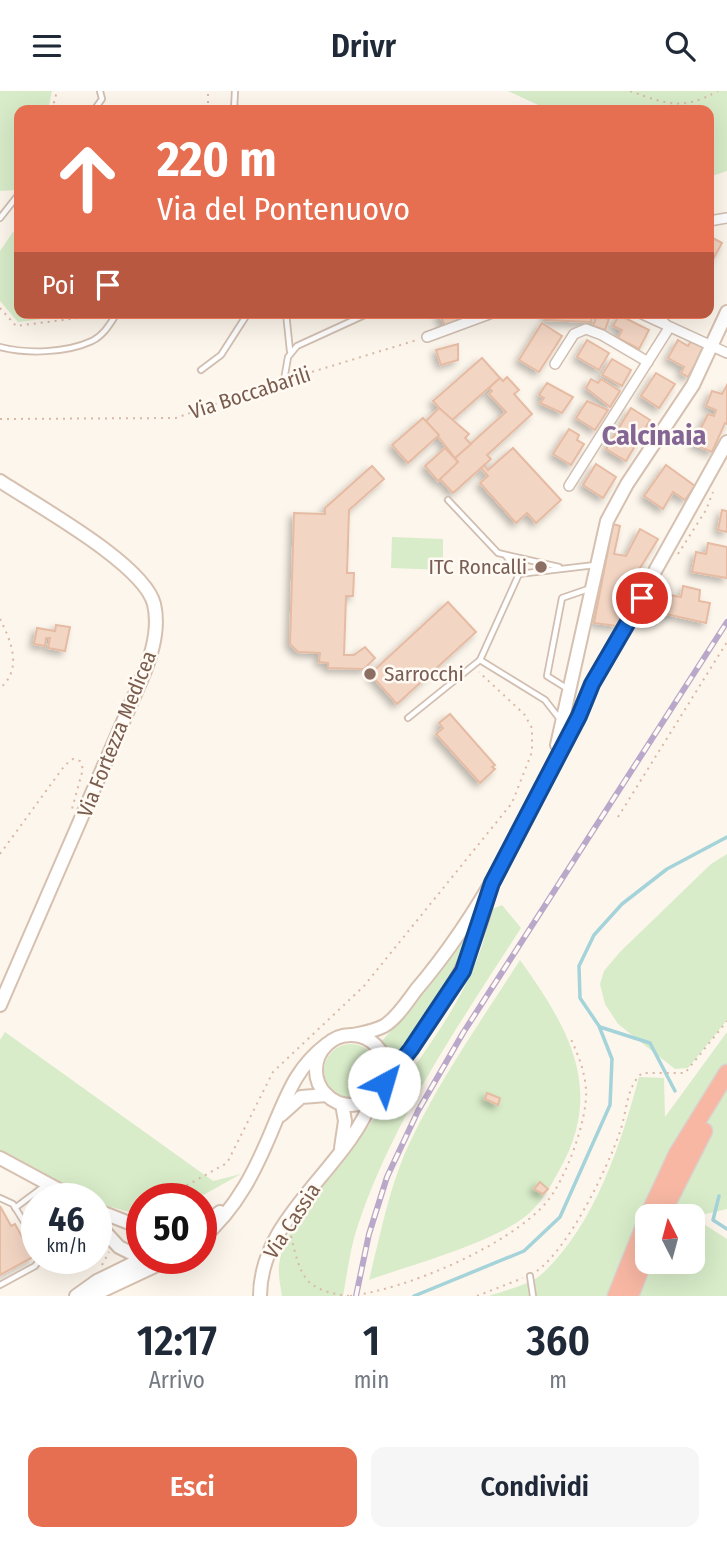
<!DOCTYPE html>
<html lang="it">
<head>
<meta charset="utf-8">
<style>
	body { margin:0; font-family:"Fira Sans Condensed",sans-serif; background:#f6f6f7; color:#1f2937; height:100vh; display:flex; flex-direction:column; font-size:26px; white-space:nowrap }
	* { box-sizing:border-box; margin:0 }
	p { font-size:23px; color:#747a83 }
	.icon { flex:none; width:38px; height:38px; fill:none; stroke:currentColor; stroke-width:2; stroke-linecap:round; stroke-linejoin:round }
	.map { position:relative; height:1205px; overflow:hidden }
	.drawer { display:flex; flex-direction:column; background:#fff; flex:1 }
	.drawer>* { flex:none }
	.banner { position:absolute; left:14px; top:14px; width:700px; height:214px; border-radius:14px; box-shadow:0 7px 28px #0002; background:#e76f51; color:#fff; overflow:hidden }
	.needle { width:46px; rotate:354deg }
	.fabs { position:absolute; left:635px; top:1113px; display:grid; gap:14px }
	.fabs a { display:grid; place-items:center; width:70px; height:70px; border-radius:14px; background:#fff; box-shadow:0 7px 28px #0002; font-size:35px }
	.speed { position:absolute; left:21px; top:1092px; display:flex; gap:14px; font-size:35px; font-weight:700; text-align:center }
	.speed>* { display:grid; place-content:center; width:91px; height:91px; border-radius:50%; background:#fff; box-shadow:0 7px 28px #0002; line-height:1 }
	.speed small { font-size:18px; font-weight:400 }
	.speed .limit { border:10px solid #d22; background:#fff; color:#111 }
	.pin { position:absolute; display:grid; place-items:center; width:60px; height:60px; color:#fff; margin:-30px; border:4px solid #fff; border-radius:50%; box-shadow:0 2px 7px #0007 }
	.me { position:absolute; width:77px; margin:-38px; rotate:39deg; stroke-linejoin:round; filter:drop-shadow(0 0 5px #0008) }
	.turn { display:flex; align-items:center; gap:24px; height:147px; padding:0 28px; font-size:32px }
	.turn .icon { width:91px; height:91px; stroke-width:2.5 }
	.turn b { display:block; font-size:49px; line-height:60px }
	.then { display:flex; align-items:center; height:66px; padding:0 28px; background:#0003; gap:14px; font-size:26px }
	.eta { display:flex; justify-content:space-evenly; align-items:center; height:119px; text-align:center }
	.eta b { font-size:42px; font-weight:600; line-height:49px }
	.cta { display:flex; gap:14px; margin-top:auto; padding:14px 28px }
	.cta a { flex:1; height:80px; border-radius:14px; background:#e76f51; color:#fff; font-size:28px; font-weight:600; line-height:80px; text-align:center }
	.cta a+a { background:#f6f6f7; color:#1f2937 }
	header { display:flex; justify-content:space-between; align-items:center; height:91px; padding:0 28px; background:#fff; font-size:32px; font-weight:600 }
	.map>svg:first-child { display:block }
	.green { fill:#d8ecc9; fill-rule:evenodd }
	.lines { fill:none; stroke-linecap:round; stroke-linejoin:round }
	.stream { stroke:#a5d3da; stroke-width:3.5 }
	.building { fill:#f3d5c3; stroke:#e6bba3; stroke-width:2; filter:url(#shadow) }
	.lane-casing { stroke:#d1beb0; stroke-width:8 }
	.street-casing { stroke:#d1beb0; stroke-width:12 }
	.secondary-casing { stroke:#d6c0b0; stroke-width:16 }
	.highway-casing { stroke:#dad1cd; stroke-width:19 }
	.path { stroke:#d9b8a5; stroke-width:2; stroke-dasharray:2 5; stroke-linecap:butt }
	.lane { stroke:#fff; stroke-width:4.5 }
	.street { stroke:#fff; stroke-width:9 }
	.secondary { stroke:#fff; stroke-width:12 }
	.highway { stroke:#f7b7a3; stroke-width:16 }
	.rail-casing { stroke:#b9a8c9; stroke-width:6 }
	.rail { stroke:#fffaf3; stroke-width:3.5; stroke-dasharray:10; stroke-linecap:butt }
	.route-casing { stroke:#114b97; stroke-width:18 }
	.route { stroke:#1a73e8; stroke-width:12 }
	.education-dot { fill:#8d6e63; stroke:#fffaf3; stroke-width:2.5 }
	.labels { text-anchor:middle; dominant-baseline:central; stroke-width:5; stroke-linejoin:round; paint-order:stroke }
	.street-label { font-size:21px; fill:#7a5c4d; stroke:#fffaf3 }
	.education-label { font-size:21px; fill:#785e54; stroke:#fffaf3; text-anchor:end }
	.district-label { font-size:28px; font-weight:bold; fill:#846695; stroke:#fffaf3 }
</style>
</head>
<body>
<header><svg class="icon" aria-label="menu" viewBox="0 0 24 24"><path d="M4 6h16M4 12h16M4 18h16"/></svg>Drivr<svg class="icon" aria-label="search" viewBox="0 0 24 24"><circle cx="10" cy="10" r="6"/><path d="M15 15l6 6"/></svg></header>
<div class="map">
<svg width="727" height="1205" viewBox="0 0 727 1205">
	<defs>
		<filter id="shadow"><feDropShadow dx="-4" dy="4" stdDeviation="3.5" flood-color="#0004"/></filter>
	</defs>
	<rect width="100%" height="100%" fill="#fdf6ec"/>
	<g class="green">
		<path d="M0 0H52L48 19H19V94L17 99 0 100Z"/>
		<path d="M508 0H727V80L709 86V19H549Z"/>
		<path d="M13 141 19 147V222L84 223 18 231 0 210V160Z"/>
		<path d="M392 446 443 448V479L391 477Z"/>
		<path d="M727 763V929L688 977 675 978 618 933 605 913 600 893 604 880 620 861 711 773Z"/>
		<path d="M502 814 521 837C460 932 393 1028 357 1137 350 1159 347 1183 343 1205H282C280 1192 277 1180 280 1168 286 1139 312 1109 329 1086 383 1013 480 909 490 819Z"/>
		<path d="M470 835H474L450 892 394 970 382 950 433 891Z"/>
		<path d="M520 869C568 936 605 998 560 1078 549 1098 540 1115 522 1128 483 1155 414 1173 369 1189 381 1142 390 1091 412 1047 442 985 483 927 520 869Z"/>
		<path d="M5 941 213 1090 241 1083 196 1108H142L141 1124 96 1112V1108H88L10 1068 0 1061V949Z"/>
		<path d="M727 941V1118L693 1126 727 1148V1205H489C505 1199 531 1194 543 1182 595 1133 621 1053 639 986L664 987 665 1026ZM648 1125H693V1171H648Z"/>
		<circle cx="351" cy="980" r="27"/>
	</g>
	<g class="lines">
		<g class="stream">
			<path d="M600 936 650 952 675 1000"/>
			<path d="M719 1105 713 1129 727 1138"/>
			<path d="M414 1205 524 1160 560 1126 610 1014 612 968 599 935 580 907 579 875 594 844 622 813 667 778 727 746"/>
		</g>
	</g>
	<g class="building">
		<path d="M709 145 722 152 712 170 709 168Z"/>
		<path d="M439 222H468L469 224 445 235Z"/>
		<path d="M546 222H592L591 231 546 229Z"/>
		<path d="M597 224 609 228 605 239 593 235Z"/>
		<path d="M619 224 649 239 639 258 618 247 622 239 613 235Z"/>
		<path d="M542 232 562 245 539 281 519 269Z"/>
		<path d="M587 249 609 262 599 279 577 266Z"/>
		<path d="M678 249 688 255 691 250 705 257 688 286 681 282 684 276 668 267Z"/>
		<path d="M458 253V269L441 274 436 259Z"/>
		<path d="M482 267 500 287 451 330 433 310Z"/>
		<path d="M612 268 631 279 622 295 602 284Z"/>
		<path d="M656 282 675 293 659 317 641 305Z"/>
		<path d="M507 286 519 299 514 303 532 323 487 364 491 368 453 402 440 388 458 371 455 367 506 321 489 303 492 300 489 297 500 287 503 290Z"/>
		<path d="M591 288 598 292 601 288 620 300 610 316 586 297Z"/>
		<path d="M547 292 573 306 562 322 540 312 544 307 539 304Z"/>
		<path d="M727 294V333L725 332 712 361 693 353 708 323 714 325 716 319 706 315 712 300 722 303Z"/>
		<path d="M587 310 608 319 595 339 576 327Z"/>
		<path d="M439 317 469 343 465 347 471 353 455 367 426 330Z"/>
		<path d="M631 317 650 329 626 370 606 358Z"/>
		<path d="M423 327 439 344 408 372 392 354Z"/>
		<path d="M569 338 579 344 577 349 584 353 571 374 553 363Z"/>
		<path d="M445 357 458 371 438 390 425 375Z"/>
		<path d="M513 357 561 409 536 432 527 422 516 432 480 392 488 385 481 377 484 374 488 379Z"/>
		<path d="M596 373 616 386 603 407 583 394Z"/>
		<path d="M666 374 695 395 685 409 673 401 663 418 644 405Z"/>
		<path d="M372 375 384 388 349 419 347 482H354L353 505H346L344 564H354L365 556 375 567 364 578 328 577V572L319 571 320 562 298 561 290 553 294 422 325 423V417Z"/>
		<path d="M722 419 727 420V441L718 439Z"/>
		<path d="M613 433 620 435 614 463 626 465 640 438 658 448 627 498 619 520 626 521 617 535 594 532Z"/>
		<path d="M708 452 727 456V487L692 481 696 461 706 463Z"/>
		<path d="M683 495 700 499 699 510 710 512 706 532 666 523 670 504 681 506Z"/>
		<path d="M448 511 476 541 397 613 370 583Z"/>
		<path d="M56 534 70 536 65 560 48 557 50 547H46L45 555 34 553 37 537 55 540Z"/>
		<path d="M450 623 495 674 492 676 495 678 480 692 436 643 443 637 439 632Z"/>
		<path d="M487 1002 500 1007 498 1014 485 1008Z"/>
		<path d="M540 1091 548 1098 543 1103 534 1098Z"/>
		<path d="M0 1115 11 1135 15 1133 33 1166 0 1184Z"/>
	</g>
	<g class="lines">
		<defs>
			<g id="lane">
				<path d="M94 19 102 8 100 0"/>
				<path d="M234 19 235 0"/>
				<path d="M0 127 19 103"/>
				<path d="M286 222 290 260"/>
				<path d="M0 256C27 263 66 262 92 250 104 244 110 233 117 222"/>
				<path d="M201 279 221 264 248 222"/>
				<path d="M284 289 288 266 297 255 369 222"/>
				<path d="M448 409 498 462 559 476"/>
				<path d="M506 465 519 483"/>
				<path d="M568 598 547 585 562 507 591 497"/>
				<path d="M408 627 480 569"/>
				<path d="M559 627 545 609 480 569 519 483 595 474"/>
				<path d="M0 1107 13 1113 37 1152"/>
				<path d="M15 1117 47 1093"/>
				<path d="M530 1185 533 1205"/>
				<path d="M0 1194 35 1175 41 1167"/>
			</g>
			<g id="street">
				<path d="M709 130 727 127"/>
				<path d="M640 222 727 262"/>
				<path d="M427 246 492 222"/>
				<path d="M555 273 574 243 586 238 602 244 648 271"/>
				<path d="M569 395 669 237 655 222"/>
			</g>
			<g id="secondary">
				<path d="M0 390C36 414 144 473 154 513 160 538 152 564 142 587L0 914"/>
				<path d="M557 654 607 430 627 393 693 294 727 221"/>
				<path d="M353 944C364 942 374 940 384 935 397 927 407 911 416 899 493 809 541 698 592 593L727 351"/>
				<circle cx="351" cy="979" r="35"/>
				<path d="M384 992C433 931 470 880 489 803"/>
				<path d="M281 1024 301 1006 327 1004"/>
				<path d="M341 1057 345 1030 342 1013"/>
				<path d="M0 1067 76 1108"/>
				<path d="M96 1119 142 1137"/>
				<path d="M96 1131 119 1156 145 1169"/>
				<path d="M201 1136 220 1121"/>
				<path d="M201 1148C238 1117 257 1076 275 1032 289 999 298 975 327 953"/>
				<path d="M76 1205 97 1190 144 1167"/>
				<path d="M91 1205 172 1167"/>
				<path d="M260 1205C260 1125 348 1077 373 1006"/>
			</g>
			<g id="highway">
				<path d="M648 1125 677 1063 727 982"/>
				<path d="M661 1125 704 1040"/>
				<path d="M616 1205 648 1125"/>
				<path d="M630 1205 648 1159"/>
			</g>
		</defs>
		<use href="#lane" class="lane-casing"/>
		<use href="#street" class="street-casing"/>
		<use href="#secondary" class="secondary-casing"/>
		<use href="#highway" class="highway-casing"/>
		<g class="path">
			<path d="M630 0C667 13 682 20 718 0"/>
			<path d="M52 19 57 0"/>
			<path d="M208 19V0"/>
			<path d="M0 217 16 235 86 226 88 222"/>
			<path d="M292 287 417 249"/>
			<path d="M0 328 176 327 276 291"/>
			<path d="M678 463 706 419 713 401"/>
			<path d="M0 528C11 550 23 578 0 597"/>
			<path d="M618 726 727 551"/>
			<path d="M0 763 65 674 73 668 80 670 83 678 72 718"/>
			<path d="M162 1108 227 1072 273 981 364 895 512 712 532 661V637L524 623 479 581"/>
			<path d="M291 1145C301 1187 304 1199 349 1205"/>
			<path d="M102 1174 109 1161"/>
			<path d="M537 1180C570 1155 606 1080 620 1041 627 1021 626 996 642 982H685L727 930"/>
			<path d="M350 1205C407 1198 506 1156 545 1113 565 1091 588 1028 586 999 585 980 578 964 571 948"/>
			<path d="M477 1205 523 1187"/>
		</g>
		<use href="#lane" class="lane"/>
		<use href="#street" class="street"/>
		<use href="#secondary" class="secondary"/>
		<use href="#highway" class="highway"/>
		<defs>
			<path id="rail" d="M356 1205 369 1143 387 1086 418 1020 463 942 727 531"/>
		</defs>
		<use href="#rail" class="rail-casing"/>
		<use href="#rail" class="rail"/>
	</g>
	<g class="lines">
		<defs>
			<path id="route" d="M384 992 411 958 463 880 492 792 579 625 592 593 642 507"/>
		</defs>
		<use href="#route" class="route-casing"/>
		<use href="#route" class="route"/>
	</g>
	<g class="education-dot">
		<circle cx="541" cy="476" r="7"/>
		<circle cx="370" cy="583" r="7"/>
	</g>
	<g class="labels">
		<g class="street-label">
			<text transform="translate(250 302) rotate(-18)">Via Boccabarili</text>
			<text transform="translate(117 643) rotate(-68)">Via Fortezza Medicea</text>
			<text transform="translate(292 1130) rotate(-57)">Via Cassia</text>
		</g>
		<g class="education-label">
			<text x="527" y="476">ITC Roncalli</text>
			<text x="384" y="583" text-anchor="start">Sarrocchi</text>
		</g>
		<g class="district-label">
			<text x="654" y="344">Calcinaia</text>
		</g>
	</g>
</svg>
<div class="fabs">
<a><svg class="needle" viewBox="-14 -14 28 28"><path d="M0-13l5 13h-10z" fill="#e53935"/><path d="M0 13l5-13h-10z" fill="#747a83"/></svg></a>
</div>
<div class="speed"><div>46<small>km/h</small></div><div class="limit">50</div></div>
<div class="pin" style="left:642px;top:507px;background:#d93025"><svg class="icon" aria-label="arrive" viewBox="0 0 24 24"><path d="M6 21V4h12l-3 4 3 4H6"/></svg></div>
<svg class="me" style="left:384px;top:992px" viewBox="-20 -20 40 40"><circle r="19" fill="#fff"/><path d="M0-13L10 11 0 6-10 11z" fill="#1a73e8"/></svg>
<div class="banner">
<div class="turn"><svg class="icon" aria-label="ahead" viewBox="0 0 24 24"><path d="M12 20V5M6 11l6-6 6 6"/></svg><div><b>220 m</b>Via del Pontenuovo</div></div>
<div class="then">Poi<svg class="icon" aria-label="arrive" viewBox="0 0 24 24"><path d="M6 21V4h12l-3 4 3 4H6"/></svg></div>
</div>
</div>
<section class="drawer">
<div class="eta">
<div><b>12:17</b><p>Arrivo</p></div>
<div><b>1</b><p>min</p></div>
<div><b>360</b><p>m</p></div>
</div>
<div class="cta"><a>Esci</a><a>Condividi</a></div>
</section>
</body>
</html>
